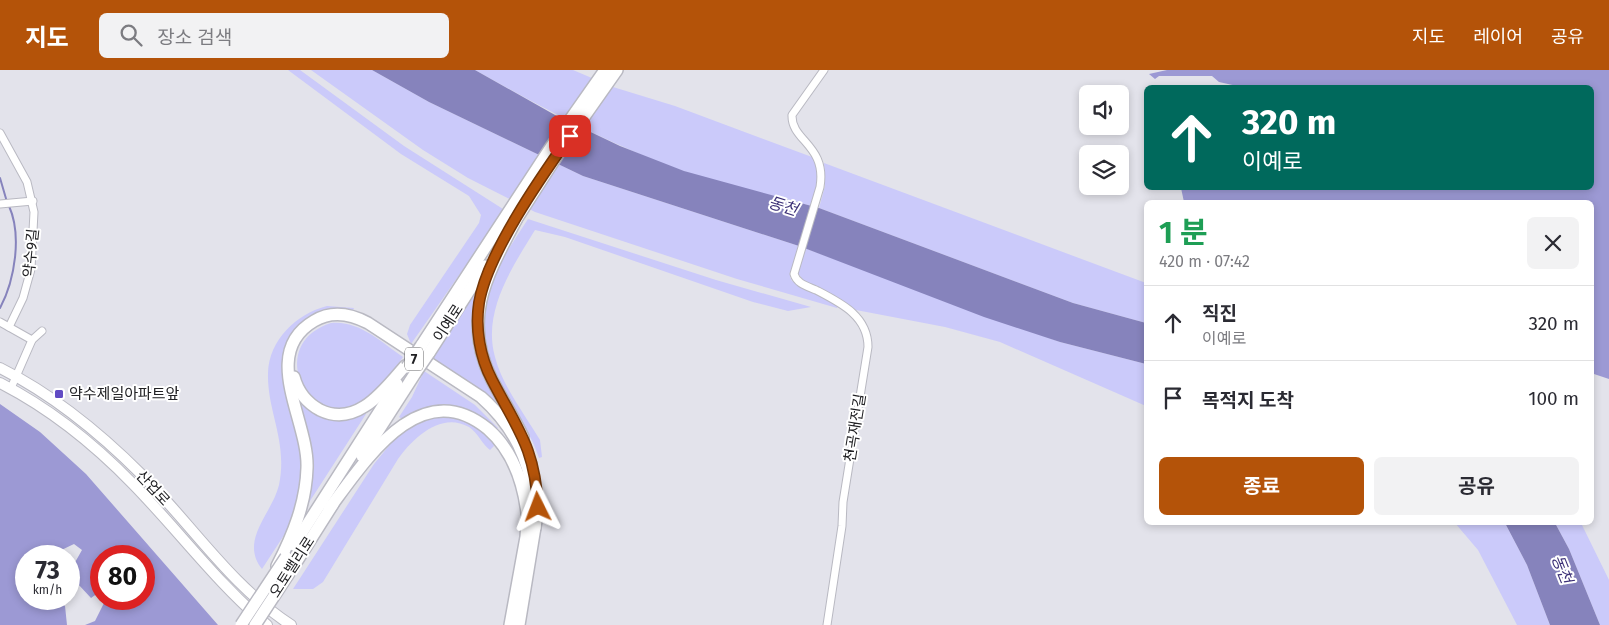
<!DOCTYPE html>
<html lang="ko">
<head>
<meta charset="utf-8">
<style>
	body { margin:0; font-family:"Fira Sans","Noto Sans KR",sans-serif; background:#f2f2f3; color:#2b2b33; height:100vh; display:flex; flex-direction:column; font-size:19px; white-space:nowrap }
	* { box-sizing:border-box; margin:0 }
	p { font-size:16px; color:#7c7c81 }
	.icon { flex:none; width:28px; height:28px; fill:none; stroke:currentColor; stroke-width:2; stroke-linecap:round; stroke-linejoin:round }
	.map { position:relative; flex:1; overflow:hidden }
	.drawer { position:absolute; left:1144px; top:130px; width:450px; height:325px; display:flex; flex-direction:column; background:#fff; border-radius:8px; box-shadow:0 2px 8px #0003 }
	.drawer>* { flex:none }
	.top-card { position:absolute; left:1144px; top:15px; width:450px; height:105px; border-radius:8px; box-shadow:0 2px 8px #0003; background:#00695c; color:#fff; overflow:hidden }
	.fabs { position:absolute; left:1079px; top:15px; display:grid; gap:10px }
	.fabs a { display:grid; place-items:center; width:50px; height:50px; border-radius:8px; background:#fff; box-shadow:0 2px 8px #0003; font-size:25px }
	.speed { position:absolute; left:15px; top:475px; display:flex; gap:10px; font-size:25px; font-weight:700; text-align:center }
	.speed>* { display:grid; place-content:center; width:65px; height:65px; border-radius:50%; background:#fff; box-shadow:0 2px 8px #0003; line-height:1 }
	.speed small { font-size:12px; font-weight:400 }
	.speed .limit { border:8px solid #d22; background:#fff; color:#111 }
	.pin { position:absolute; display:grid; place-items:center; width:42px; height:42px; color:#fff; margin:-21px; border-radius:10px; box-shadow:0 2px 8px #0006 }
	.me { position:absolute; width:55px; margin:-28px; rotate:357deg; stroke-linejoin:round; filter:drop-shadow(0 0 4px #0008) }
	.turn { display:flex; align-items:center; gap:18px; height:105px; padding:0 15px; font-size:22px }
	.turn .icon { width:65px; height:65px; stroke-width:2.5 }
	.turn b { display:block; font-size:35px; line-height:42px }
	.round { display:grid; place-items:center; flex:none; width:52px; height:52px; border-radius:8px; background:#f2f2f3 }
	.summary { display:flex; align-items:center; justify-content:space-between; height:85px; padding:0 15px }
	h1 { font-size:30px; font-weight:700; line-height:38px; color:#1e9e55 }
	.button { display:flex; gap:10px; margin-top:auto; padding:10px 15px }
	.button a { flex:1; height:58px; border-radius:8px; background:#b45309; color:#fff; font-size:20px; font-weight:700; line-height:58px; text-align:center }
	.button a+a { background:#f2f2f3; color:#2b2b33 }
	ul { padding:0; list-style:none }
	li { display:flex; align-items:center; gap:15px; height:75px; padding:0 15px; border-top:1px solid #e1e1e2 }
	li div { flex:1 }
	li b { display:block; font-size:19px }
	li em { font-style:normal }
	header { display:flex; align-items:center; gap:30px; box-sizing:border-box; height:70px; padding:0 25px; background:#b45309; color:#fff }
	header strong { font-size:24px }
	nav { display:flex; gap:28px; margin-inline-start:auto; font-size:18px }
	.search { width:350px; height:45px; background:#f2f2f3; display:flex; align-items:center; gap:12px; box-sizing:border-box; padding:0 18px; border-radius:8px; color:#7c7c81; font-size:19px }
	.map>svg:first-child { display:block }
	.green { fill:#cbcafa }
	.forest { fill:#9c99d4 }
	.water { fill:#8683bc }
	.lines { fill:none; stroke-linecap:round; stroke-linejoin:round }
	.stream { stroke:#8683bc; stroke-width:2 }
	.minor-casing { stroke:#b9b9c2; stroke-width:9 }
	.secondary-casing { stroke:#b9b9c2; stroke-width:12 }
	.trunk-casing { stroke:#b9b9c2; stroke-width:14 }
	.minor { stroke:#fff; stroke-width:7 }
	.secondary { stroke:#fff; stroke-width:10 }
	.trunk { stroke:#fff; stroke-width:11 }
	.trunk-bridge-casing { stroke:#b9b9c2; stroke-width:14; stroke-linecap:butt }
	.trunk-bridge { stroke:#fff; stroke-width:11 }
	.route-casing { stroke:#753606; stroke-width:12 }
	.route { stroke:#b45309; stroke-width:9 }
	.poi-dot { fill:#614bc4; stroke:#fff; stroke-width:2 }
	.labels { text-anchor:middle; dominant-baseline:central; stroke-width:4; stroke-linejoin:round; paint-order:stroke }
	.shield { fill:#fff; stroke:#646466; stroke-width:1 }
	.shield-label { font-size:14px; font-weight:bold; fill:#212124 }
	.street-label { font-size:15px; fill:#212124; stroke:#fff }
	.poi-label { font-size:15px; fill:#212124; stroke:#fff; text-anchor:start }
	.water-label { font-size:16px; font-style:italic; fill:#3b2f76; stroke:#fff }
</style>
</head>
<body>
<header>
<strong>지도</strong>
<div class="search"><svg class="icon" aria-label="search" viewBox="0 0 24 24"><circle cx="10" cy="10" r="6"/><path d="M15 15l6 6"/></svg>장소 검색</div>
<nav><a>지도</a><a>레이어</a><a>공유</a></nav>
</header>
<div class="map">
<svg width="1609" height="555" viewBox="0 0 1609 555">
	<rect width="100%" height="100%" fill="#e3e3eb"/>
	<g class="green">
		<path d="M288 0H300L404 76 503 139 469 191 411 274 407 264 410 255 479 153 481 145 469 126 401 84Z"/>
		<path d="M311 0H372L429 32 583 106 799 176 1060 272 1146 294V336L1000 272 945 257 856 240 804 211 793 197 790 207 792 211 838 235 837 238 737 209 535 142 468 108 423 80Z"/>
		<path d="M475 0H573L613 17 675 36 812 87C822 101 816 120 812 136 769 125 725 116 683 101 610 75 543 38 475 0Z"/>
		<path d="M824 93 1146 213V253L1073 233 819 138 825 116Z"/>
		<path d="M528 149 716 210 811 237 788 241 753 232 565 167 535 160C513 196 482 241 495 287 502 315 525 345 540 370L542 387 539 388C531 363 516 343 504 320 463 248 487 211 528 149Z"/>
		<path d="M474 223 477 224 473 259 506 346 432 289Z"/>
		<path d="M327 236 354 238 353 240C329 236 305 247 291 266L294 347 303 393 300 427 290 456 262 499C239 470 272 444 279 415 288 371 267 342 268 303 269 270 296 244 327 236Z"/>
		<path d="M331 253C359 250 381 272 403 287 393 302 381 321 366 331 311 368 262 275 331 253Z"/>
		<path d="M424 301 475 335 498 358 494 361 469 343 404 350 399 347 412 327Z"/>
		<path d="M301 330 311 340 364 342 366 344 308 434 312 386 308 360 299 331Z"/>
		<path d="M454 346C468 353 490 359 494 376L490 380C482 374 478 363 469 357 441 341 413 368 398 389L323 512 313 519H293L374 394 392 372 409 357 430 347Z"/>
		<path d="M1455 453H1505L1527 495 1550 555H1517L1478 480Z"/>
		<path d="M1555 453H1581L1609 510V555H1600L1569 479Z"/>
	</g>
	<g class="forest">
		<path d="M1167 0H1609V309L1591 303V132H1184L1181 118H1591V18H1246L1219 12 1212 6H1159L1155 9 1149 4Z"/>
		<path d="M0 334 40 362 86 404 218 555H85L95 551 106 529H144V486H101V525L98 523 91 528 78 514 69 519V503L82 480 74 474 53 484 26 486V494L20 501 26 506V529H56L65 536 67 555H0Z"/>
	</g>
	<g class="water">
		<path d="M372 0H475L555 45 620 76 684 101 819 138 1073 233 1146 253V294L1060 272 984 247 799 176 583 106 429 32Z"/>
		<path d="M1505 453H1555L1569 479 1600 555H1550L1527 495Z"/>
	</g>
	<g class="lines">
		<g class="stream">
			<path d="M0 108 7 132"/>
			<path d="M0 238C15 210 22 165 9 136"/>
		</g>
		<defs>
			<g id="minor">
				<path d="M824 0 792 45C791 71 827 75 820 117L794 204C797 214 807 216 816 220 841 233 868 246 868 277L843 432 842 456 827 555"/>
				<path d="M0 63 27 112 34 142 31 199 23 228 9 257"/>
				<path d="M0 134 33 131"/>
				<path d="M0 252 32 270"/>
				<path d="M11 318 32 270 42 261"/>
			</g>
			<g id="secondary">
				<path d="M0 298C52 324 100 363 142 405 192 455 231 516 291 555"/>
				<path d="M0 313C49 338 95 375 133 414 179 461 217 513 267 555"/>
			</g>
			<g id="trunk">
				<path d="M516 150C487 205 461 249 492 310 502 329 514 348 523 367"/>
				<path d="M512 156 560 81 617 0"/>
				<path d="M421 276 551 77 605 0"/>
				<path d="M429 283 485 196"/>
				<path d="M294 307C298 322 307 333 320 340 357 358 384 320 405 296"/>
				<path d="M362 386 416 302"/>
				<path d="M329 439C365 391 420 303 488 359 512 380 523 411 527 443"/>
				<path d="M294 475 397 314"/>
				<path d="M295 494 333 434"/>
				<path d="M277 496C293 465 306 433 307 398 309 351 259 283 314 251 332 240 351 244 368 253L481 327C521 362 536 406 535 458"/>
				<path d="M510 555 526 467 528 437"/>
				<path d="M519 555 536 451"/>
			</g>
		</defs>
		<use href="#minor" class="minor-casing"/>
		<use href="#secondary" class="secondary-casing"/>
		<use href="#trunk" class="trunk-casing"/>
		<use href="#minor" class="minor"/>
		<use href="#secondary" class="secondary"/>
		<use href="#trunk" class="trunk"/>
		<defs>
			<g id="trunk-bridge">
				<path d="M407 297 421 276"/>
				<path d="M416 302 429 283"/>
				<path d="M241 555 286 487"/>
				<path d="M255 555 295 494"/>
			</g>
		</defs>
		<use href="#trunk-bridge" class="trunk-bridge-casing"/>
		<use href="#trunk-bridge" class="trunk-bridge"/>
	</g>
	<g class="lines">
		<defs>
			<path id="route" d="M538 437C535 378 518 360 492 310 480 287 475 259 479 233 487 184 541 107 570 66"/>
		</defs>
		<use href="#route" class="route-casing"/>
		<use href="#route" class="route"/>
	</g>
	<rect class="poi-dot" x="54" y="319" width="10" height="10" rx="2.5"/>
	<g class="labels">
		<rect class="shield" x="405" y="277.5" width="18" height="23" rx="4"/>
		<g class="shield-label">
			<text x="414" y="289">7</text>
		</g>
		<g class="street-label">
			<text transform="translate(31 183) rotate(-84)">약수9길</text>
			<text transform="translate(448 253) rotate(-57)">이예로</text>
			<text transform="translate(855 358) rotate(-81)">천곡재전길</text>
			<text transform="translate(153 418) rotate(47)">산업로</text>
			<text transform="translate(292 497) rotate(-57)">오토밸리로</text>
		</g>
		<g class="poi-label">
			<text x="69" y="324">약수제일아파트앞</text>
		</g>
		<g class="water-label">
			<text transform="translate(783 136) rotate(17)">동천</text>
			<text transform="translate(1562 499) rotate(68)">동천</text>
		</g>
	</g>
</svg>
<div class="fabs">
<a><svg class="icon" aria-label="sound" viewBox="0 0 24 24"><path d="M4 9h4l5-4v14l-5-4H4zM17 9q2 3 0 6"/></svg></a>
<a><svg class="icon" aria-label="layers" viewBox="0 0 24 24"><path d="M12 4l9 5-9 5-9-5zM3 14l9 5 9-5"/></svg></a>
</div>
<div class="speed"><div>73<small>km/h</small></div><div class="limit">80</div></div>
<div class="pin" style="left:570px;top:66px;background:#d93025"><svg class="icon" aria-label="arrive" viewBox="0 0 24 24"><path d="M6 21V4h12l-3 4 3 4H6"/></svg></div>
<svg class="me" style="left:538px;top:437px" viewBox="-20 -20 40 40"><path d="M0-17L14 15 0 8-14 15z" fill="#b45309" stroke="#fff" stroke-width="4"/></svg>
<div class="top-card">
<div class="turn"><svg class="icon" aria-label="ahead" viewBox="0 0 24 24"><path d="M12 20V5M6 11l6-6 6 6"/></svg><div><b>320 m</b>이예로</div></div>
</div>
<section class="drawer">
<div class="summary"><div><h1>1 분</h1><p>420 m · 07:42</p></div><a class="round"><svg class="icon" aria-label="close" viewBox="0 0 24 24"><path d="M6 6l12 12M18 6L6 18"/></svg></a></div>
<ul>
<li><svg class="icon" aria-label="ahead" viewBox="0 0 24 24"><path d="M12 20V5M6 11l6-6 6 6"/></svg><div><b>직진</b><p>이예로</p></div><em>320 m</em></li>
<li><svg class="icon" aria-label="arrive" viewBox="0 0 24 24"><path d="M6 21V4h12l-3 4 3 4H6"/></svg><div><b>목적지 도착</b></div><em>100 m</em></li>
</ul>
<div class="button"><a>종료</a><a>공유</a></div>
</section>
</div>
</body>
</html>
